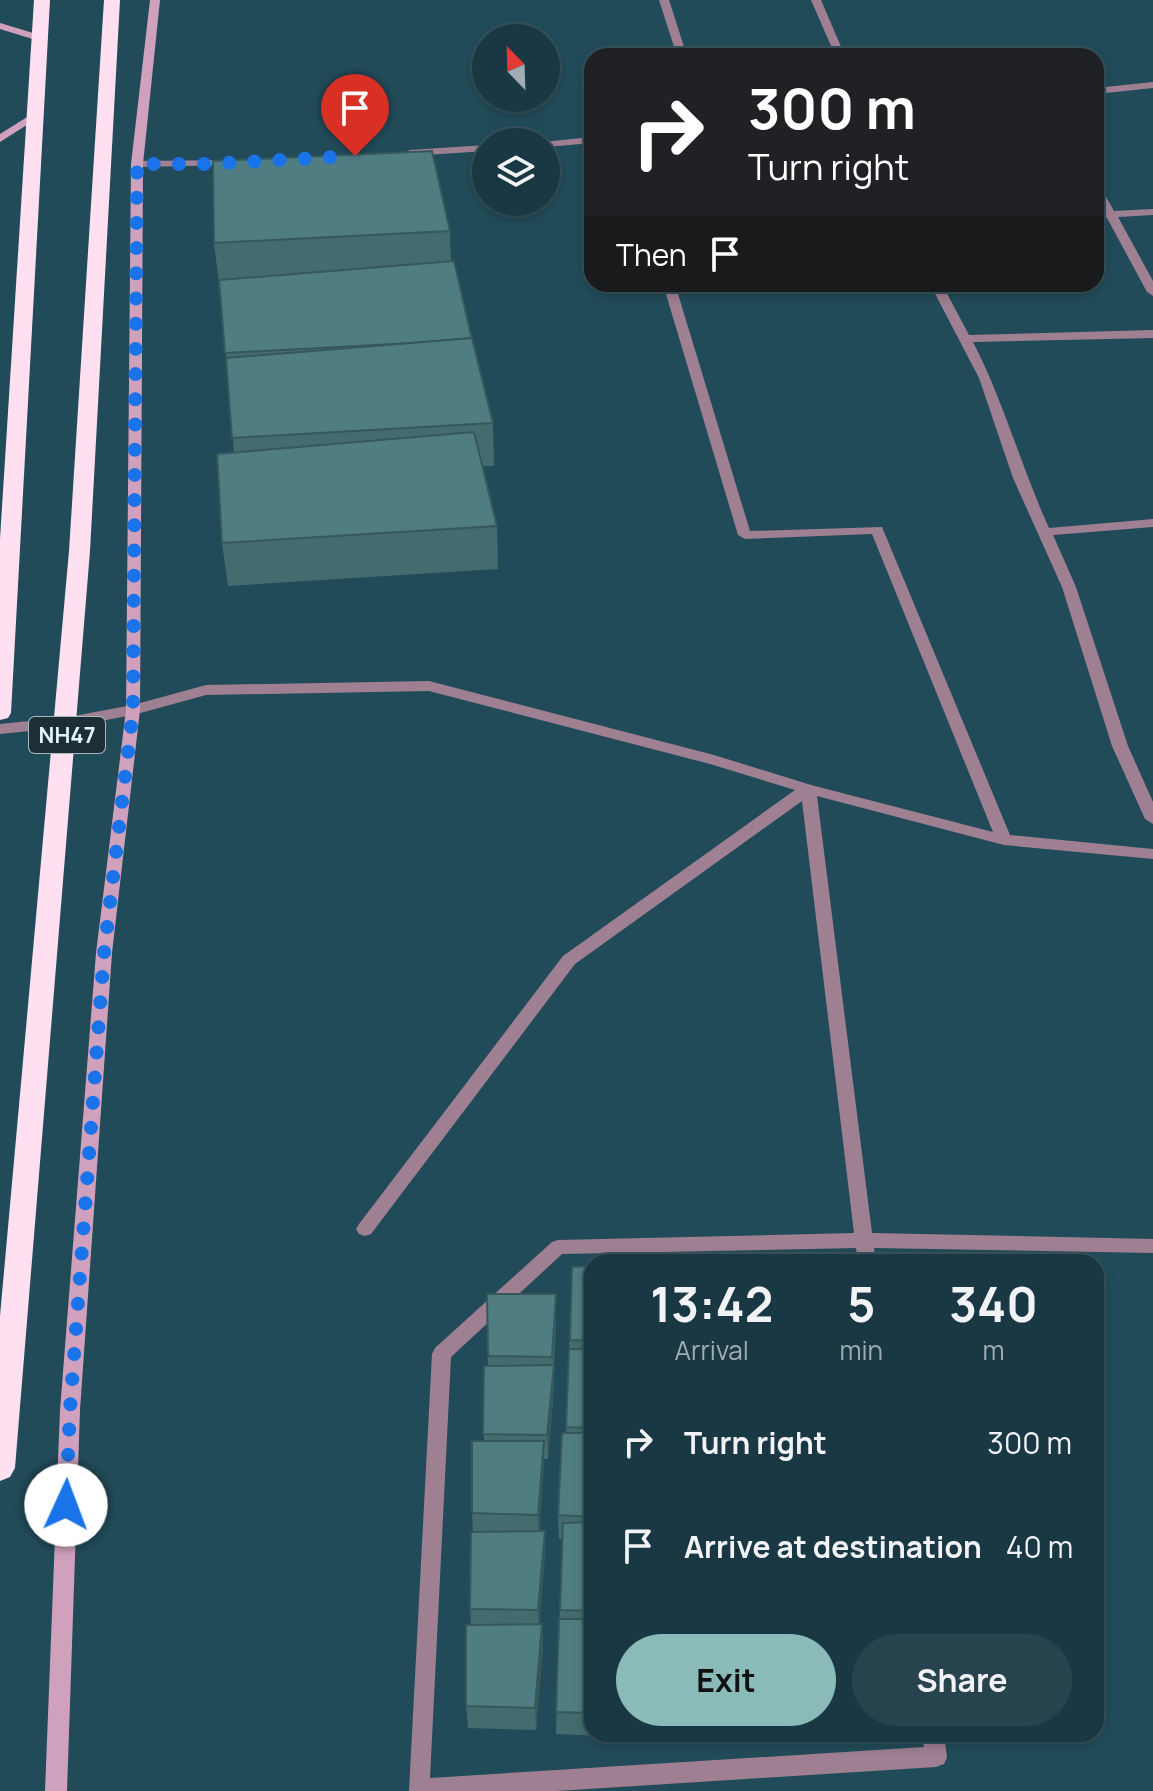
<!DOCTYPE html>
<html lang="en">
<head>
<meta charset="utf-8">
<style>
	body { margin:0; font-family:Manrope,sans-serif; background:#27434e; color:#f1f3f6; height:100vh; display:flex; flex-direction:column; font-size:30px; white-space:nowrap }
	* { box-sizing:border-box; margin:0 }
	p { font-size:26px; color:#9facb2 }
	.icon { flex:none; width:44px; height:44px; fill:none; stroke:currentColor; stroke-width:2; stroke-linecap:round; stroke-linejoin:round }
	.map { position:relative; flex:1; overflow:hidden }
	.details { position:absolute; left:584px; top:1254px; width:520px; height:488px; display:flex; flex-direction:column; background:#1a3843; border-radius:24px; box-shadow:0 4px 12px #0003,0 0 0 2px #38525c }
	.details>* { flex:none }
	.hud { position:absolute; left:584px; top:48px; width:520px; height:244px; border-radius:24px; box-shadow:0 4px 12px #0003,0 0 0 2px #38525c; background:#202124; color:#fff; overflow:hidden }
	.needle { width:52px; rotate:337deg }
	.tools { position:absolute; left:472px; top:24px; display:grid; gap:16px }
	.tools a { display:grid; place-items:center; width:88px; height:88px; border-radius:50%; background:#1a3843; box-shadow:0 4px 12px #0003,0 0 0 2px #38525c; font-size:40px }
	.pin { position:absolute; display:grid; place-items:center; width:68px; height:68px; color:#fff; margin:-82px -34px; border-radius:50% 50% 50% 0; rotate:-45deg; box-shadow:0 0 8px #0007 }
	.pin .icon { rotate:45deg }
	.me { position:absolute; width:88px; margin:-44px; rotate:2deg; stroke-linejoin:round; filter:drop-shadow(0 0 6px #0008) }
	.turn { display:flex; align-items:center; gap:28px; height:168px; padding:0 32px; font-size:36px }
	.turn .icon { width:104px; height:104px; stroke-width:2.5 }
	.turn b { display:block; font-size:56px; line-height:68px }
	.then { display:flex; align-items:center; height:76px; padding:0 32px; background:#0003; gap:16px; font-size:30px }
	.eta { display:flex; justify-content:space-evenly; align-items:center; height:136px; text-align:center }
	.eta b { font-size:48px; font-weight:700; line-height:56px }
	.action { display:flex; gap:16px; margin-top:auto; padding:16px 32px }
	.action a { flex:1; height:92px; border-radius:48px; background:#8bbbb9; color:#111; font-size:32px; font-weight:700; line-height:92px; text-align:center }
	.action a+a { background:#27434e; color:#f1f3f6 }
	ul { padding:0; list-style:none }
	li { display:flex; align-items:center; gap:24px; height:104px; padding:0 32px }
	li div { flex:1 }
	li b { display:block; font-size:30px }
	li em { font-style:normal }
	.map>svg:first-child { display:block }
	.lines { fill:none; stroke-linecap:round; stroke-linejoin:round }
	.street { fill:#9f8092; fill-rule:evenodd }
	.secondary { fill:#d0a1bd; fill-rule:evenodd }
	.highway { fill:#fee0f1; fill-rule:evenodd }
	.wall { fill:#446c6f }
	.shaded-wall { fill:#37585a }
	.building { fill:#4f7d81; stroke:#37585a; stroke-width:2 }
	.route { stroke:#1a73e8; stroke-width:14; stroke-dasharray:0 25.2 }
	.labels { text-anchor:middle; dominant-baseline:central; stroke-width:8; stroke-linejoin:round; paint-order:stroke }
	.shield { fill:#1d2e35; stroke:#a6bac2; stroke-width:2 }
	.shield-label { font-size:22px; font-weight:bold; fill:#e0f6ff }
</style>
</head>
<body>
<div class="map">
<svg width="1153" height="1791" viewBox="0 0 1153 1791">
	<rect width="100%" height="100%" fill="#224b59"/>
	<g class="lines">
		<g class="street">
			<path d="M659 0H669L687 56H677Z"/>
			<path d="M811 0H821L845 56 835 55Z"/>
			<path d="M1153 82V88L1096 94V88Z"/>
			<path d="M592 137V143L546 147V142H542Z"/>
			<path d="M486 145V151L410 156 404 153 410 150Z"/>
			<path d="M231 160 235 161V165L137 167 131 164 137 161Z"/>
			<path d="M1096 185 1100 186 1114 211 1153 209V215L1118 217 1153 281V296L1147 292 1107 218H1096V212L1103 211 1096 198Z"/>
			<path d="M663 284H675L750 531 882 527 1010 835 1153 849V859L1004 845 817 796 872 1233 1153 1239V1253L874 1248 876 1262H858L856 1248 562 1254 451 1357 430 1778 924 1747 922 1734H944L947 1757 944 1764 936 1767 556 1791H409L432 1354 435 1348 552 1242 558 1240 854 1233 802 801 575 964 371 1234 365 1236 359 1234 356 1229 359 1224 563 956 795 790 710 764 429 691 206 695 133 715 68 727 0 734V724L68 717 133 705 206 685 429 681 714 755 811 785 993 832 872 534 745 539 738 535Z"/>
			<path d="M930 284H942L969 335 1153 330V338L973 342C1004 402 1021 467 1049 528L1153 519V527L1053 535 1076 587 1128 746 1153 802V824L1145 819 1112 746 1062 587 1013 478 979 378Z"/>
		</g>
		<g class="secondary">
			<path d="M150 0H160L143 164 140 710 112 953 80 1410 67 1791H45L60 1410 96 953 126 710 131 164Z"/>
			<path d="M0 23 43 36 44 38 39 41 0 29Z"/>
			<path d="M32 114 41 116 0 142V134Z"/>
		</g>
		<g class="highway">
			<path d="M34 0H50L11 713 8 718 0 720V539Z"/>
			<path d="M104 0H120L90 551 15 1468 10 1477 0 1481V1316L69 551Z"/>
		</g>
	</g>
	<g class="wall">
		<path d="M450 231 451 262 493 423 494 466H483L497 526 498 569 228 586 222 543 234 453 220 284H219L214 243Z"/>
		<path d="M592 1266V1734H647V1738L556 1734 562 1539H559L558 1515 566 1433 572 1267Z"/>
		<path d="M487 1294 556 1319 554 1365V1389L548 1459H544L539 1532 545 1555 539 1624H542L543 1647 536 1730 468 1728 466 1706 471 1625 470 1609 473 1532 472 1513 484 1441V1366H488Z"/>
		<path d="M660 1734H752L751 1742 660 1739Z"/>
	</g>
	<g class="shaded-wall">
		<path d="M556 1294 554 1389 548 1459 547 1435 553 1376Z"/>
		<path d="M544 1441V1465L539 1539 538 1515Z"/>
		<path d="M545 1531V1555L539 1633 538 1610Z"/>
		<path d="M542 1624 543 1647 536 1730 535 1708Z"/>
	</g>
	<g class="building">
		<path d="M432 151 450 231 214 243 213 161Z"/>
		<path d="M454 261 472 339V338L413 343 225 353 219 280Z"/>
		<path d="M472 338 493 423 232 438 226 358Z"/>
		<path d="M474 432 497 526 222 543 217 454Z"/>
		<path d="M592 1266V1341L570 1340 572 1267Z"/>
		<path d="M487 1294H556L552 1357 488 1356Z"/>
		<path d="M569 1349H592V1428L566 1427Z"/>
		<path d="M554 1365 547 1435 483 1434 484 1366Z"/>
		<path d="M562 1433H592V1517L558 1515Z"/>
		<path d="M472 1441H544L538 1515 472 1513Z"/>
		<path d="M592 1522V1611L560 1610 563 1523Z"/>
		<path d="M545 1531 538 1610 470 1609 471 1532Z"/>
		<path d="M559 1619H592V1713L556 1712Z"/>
		<path d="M542 1624 535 1708 466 1706V1625Z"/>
	</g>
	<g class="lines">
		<path class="route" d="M66 1505 70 1410 104 953 133 710 137 164H208L355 156"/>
	</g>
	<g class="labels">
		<rect class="shield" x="29" y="717" width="76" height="36" rx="6"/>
		<g class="shield-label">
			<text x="67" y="735">NH47</text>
		</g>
	</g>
</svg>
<div class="tools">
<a><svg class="needle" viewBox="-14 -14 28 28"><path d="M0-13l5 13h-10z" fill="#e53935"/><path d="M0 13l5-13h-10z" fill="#9facb2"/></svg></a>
<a><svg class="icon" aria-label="layers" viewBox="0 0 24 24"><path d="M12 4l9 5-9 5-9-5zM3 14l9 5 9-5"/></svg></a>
</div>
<div class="pin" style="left:355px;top:156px;background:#d93025"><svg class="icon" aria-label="arrive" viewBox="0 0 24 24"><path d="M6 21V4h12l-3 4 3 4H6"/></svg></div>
<svg class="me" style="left:66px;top:1505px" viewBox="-20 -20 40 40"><circle r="19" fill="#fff"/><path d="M0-13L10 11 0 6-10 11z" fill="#1a73e8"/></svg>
<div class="hud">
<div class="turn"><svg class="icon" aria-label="right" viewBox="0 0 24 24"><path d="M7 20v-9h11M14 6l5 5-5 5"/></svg><div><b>300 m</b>Turn right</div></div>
<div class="then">Then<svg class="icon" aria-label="arrive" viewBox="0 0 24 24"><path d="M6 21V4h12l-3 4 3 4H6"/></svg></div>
</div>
<section class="details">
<div class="eta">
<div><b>13:42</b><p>Arrival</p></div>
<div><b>5</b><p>min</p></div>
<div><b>340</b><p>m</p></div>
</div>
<ul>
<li><svg class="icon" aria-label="right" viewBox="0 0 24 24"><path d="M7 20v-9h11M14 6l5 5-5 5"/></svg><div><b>Turn right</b></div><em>300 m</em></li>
<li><svg class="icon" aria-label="arrive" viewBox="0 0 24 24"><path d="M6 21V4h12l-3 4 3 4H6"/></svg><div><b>Arrive at destination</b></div><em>40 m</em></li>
</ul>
<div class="action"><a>Exit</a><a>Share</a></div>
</section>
</div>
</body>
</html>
